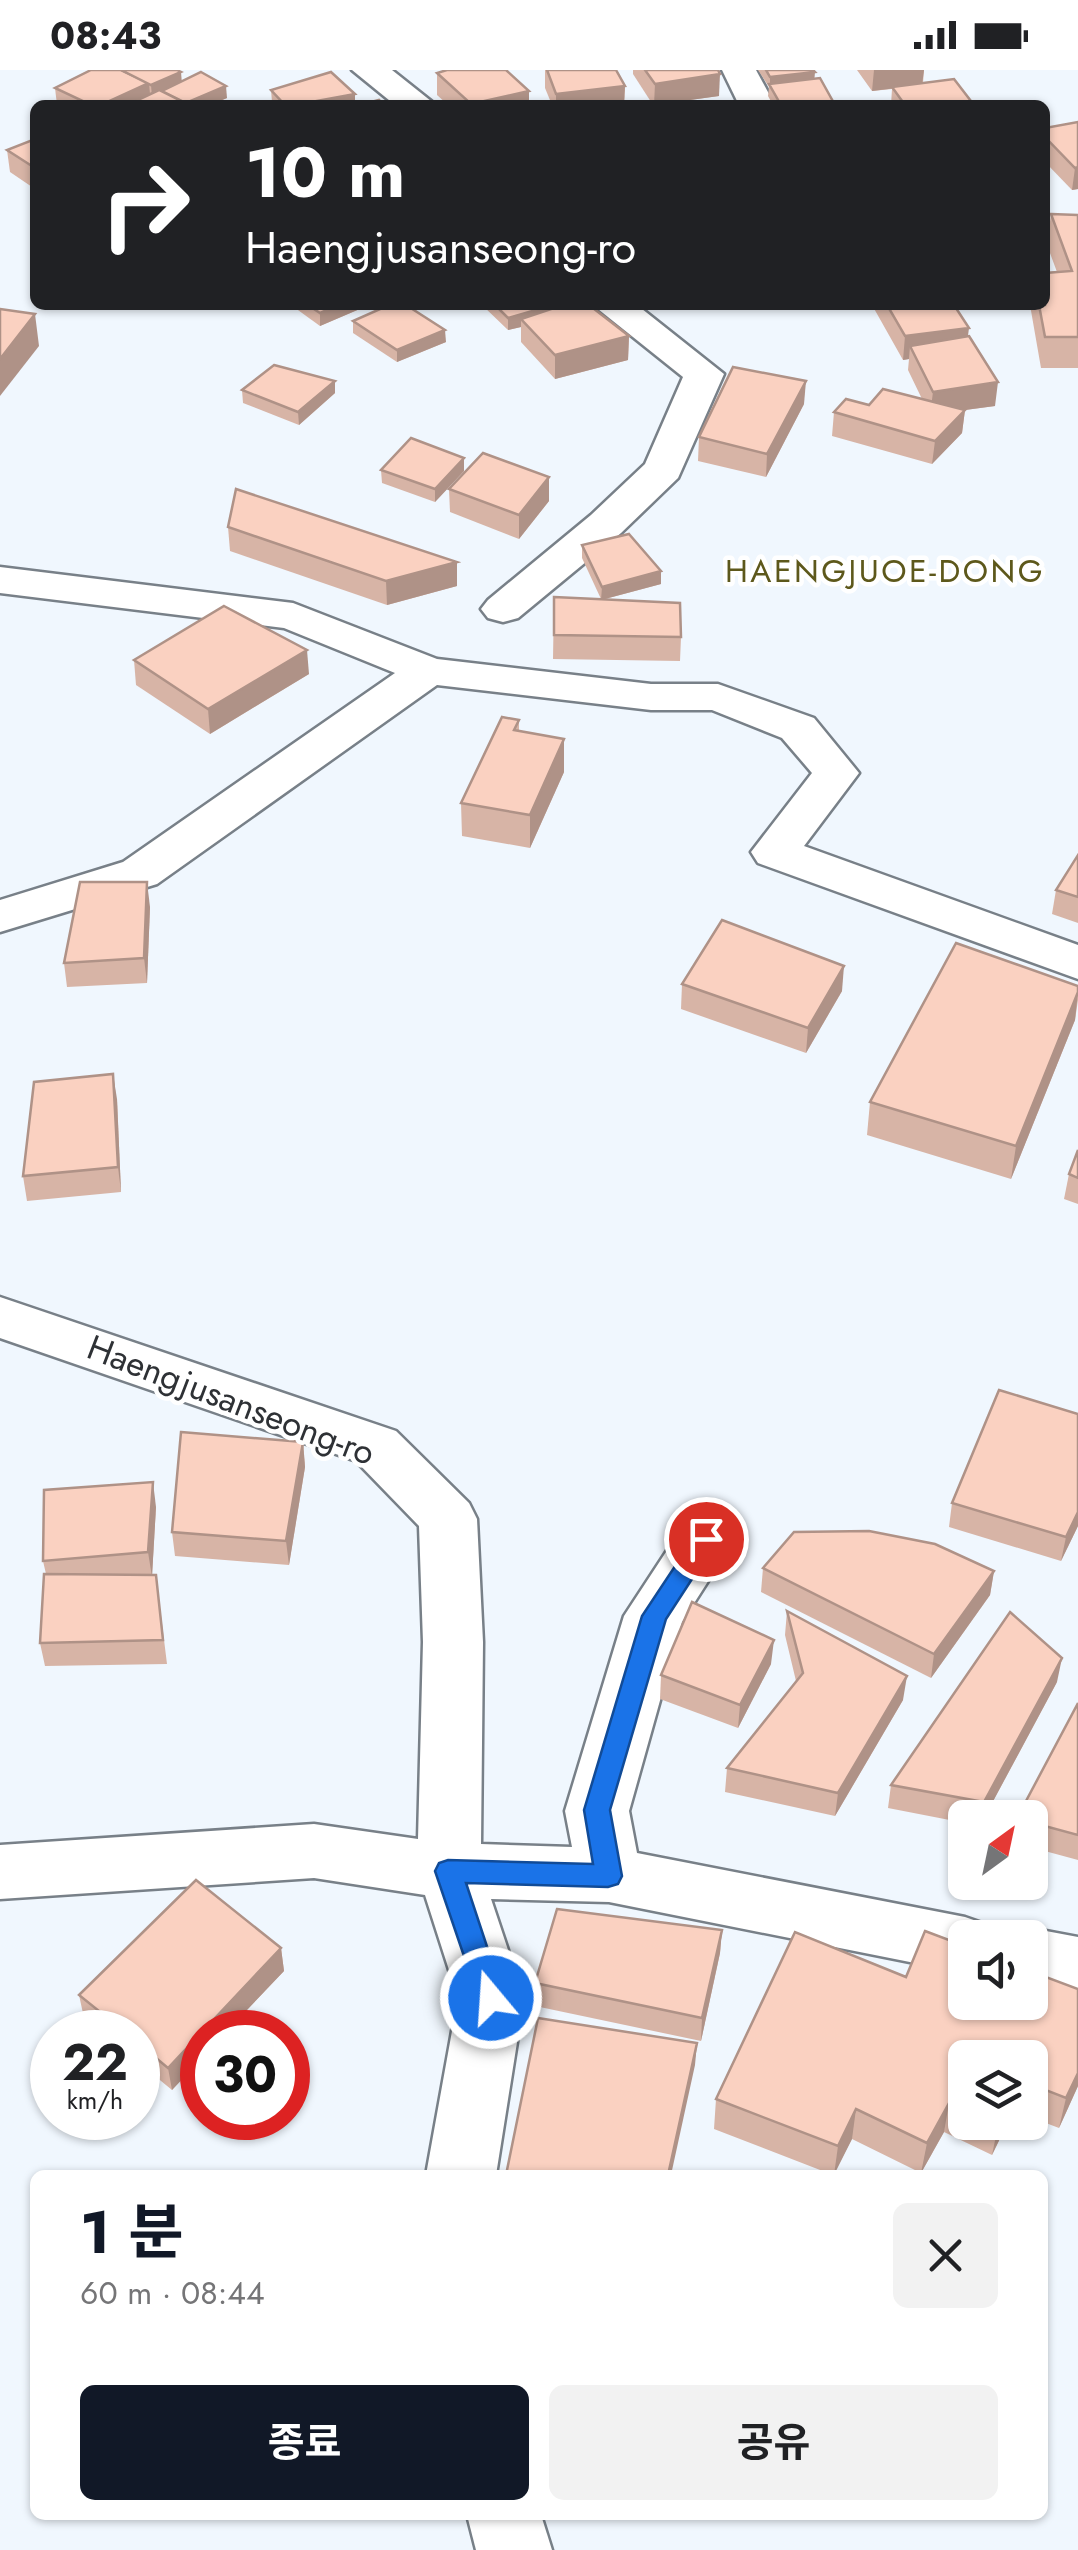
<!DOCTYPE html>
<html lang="ko">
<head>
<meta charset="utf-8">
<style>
	body { margin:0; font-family:Jost,"Noto Sans KR",sans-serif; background:#f2f2f2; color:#202124; height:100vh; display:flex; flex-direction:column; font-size:38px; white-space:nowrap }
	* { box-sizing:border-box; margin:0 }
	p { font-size:32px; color:#757577 }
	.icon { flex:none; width:55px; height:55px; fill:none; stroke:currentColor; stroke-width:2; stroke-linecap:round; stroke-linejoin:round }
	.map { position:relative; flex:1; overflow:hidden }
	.drawer { position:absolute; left:30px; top:2100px; width:1018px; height:350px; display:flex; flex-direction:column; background:#fff; border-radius:15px; box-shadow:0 2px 8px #0004 }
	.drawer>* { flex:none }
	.top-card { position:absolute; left:30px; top:30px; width:1020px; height:210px; border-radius:15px; box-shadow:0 2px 8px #0004; background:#202124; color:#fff; overflow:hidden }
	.needle { width:65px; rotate:33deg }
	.fabs { position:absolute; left:948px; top:1730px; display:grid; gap:20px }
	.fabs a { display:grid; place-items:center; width:100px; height:100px; border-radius:15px; background:#fff; box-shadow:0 2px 8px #0004; font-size:50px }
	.speed { position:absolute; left:30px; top:1940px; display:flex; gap:20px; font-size:50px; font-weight:700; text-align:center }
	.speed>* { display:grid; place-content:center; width:130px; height:130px; border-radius:50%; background:#fff; box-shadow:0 2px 8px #0004; line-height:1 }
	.speed small { font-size:25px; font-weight:400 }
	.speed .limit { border:15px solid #d22; background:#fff; color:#111 }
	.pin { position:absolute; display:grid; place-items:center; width:85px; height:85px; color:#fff; margin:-42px; border:5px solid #fff; border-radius:50%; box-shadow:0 2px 10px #0007 }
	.me { position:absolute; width:110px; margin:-55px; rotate:342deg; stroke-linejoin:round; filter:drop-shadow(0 0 8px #0008) }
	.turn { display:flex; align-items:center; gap:35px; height:210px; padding:0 50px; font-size:45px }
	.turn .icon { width:130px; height:130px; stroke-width:2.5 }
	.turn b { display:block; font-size:70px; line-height:85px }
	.round { display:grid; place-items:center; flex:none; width:105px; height:105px; border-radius:15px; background:#f2f2f2 }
	.head { display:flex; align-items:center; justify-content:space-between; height:170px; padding:0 50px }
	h1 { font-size:60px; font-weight:700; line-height:75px; color:#111827 }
	.cta { display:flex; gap:20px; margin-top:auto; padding:20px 50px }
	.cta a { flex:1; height:115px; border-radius:15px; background:#111827; color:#fff; font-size:40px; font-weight:700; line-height:115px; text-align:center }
	.cta a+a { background:#f2f2f2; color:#202124 }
	.status { display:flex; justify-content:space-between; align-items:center; height:70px; padding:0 50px; background:#fff; direction:ltr }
	.status svg { height:28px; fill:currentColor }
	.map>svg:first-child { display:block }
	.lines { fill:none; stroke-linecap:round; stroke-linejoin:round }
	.minor-casing { stroke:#788088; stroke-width:5 }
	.minor { fill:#fff; fill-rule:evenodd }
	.wall { fill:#d7b4a6 }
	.shaded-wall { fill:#af9287 }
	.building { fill:#fad1c1; stroke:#af9287; stroke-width:2.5 }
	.route { fill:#1a73e8; stroke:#114b97; stroke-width:2.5 }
	.labels { text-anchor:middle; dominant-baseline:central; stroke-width:9; stroke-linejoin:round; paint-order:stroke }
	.far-quarter-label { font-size:32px; letter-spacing:2.5px; fill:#5d581b; stroke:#fff }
	.street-label { font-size:35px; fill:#2e3135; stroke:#fff }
</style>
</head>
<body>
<div class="status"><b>08:43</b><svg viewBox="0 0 49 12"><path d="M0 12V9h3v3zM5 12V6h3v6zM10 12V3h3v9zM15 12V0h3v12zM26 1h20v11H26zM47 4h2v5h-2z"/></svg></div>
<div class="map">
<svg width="1078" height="2480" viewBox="0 0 1078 2480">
	<rect width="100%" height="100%" fill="#f0f7fe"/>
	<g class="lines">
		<defs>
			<g id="minor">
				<path d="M352 0H392L436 35H395Z"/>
				<path d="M722 0H756L775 35H739Z"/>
				<path d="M593 235H637L724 304 678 408 621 463 518 548 503 552 488 548 481 539 488 530 591 445 645 394 683 307Z"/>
				<path d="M0 497 293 533 437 589 651 614H718L814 648 859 703 804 776 1078 875V909L758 793 751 782 812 703 782 668 712 640H651L437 615 157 814 0 862V830L123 792 395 603 284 558 0 523Z"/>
				<path d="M0 1227 396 1361 469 1433 477 1449 483 1572 481 1774 572 1777 565 1741 624 1546 685 1453 706 1446 727 1453 735 1469 682 1552 629 1741 637 1783 965 1847 988 1855 994 1868H965V1903L609 1832 491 1829 524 1928 496 2105H426L458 1928 425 1825 314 1808 0 1829V1775L314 1754 418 1769 423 1572 419 1456 356 1391 0 1268Z"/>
				<path d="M1030 1858 1078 1867V1925L1030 1916V1868H1006Z"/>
				<path d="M467 2445H541L552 2480H476Z"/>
			</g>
		</defs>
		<use href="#minor" class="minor-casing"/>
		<use href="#minor" class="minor"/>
	</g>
	<g class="wall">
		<path d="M545 0H616L625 16 624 35H552L545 18Z"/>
		<path d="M633 0H718L719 26 653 35 633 4Z"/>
		<path d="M758 0H813L814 9 835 35H773L768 26 769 17Z"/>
		<path d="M857 0H924L923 13 974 35H891L892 19 872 21Z"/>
		<path d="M437 3 529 35H448L437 25Z"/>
		<path d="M181 12 227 28 210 35H57L55 18Z"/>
		<path d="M271 20 355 24V35H275L272 32Z"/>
		<path d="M1078 52V119L1072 120 1045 92V58Z"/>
		<path d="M35 69V119L10 102 7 80Z"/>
		<path d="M1051 144 1078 145V298H1041L1030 235H1045L1057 202 1047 175Z"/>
		<path d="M291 235H369L320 256Z"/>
		<path d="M482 235H589L629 266 628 290 555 309 521 272V257L508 260Z"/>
		<path d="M872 235H954L995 336 965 340 962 363 932 394 832 366 834 342 869 335 922 329 908 300 909 289 903 290Z"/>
		<path d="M353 251 446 272 397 292 353 263Z"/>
		<path d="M242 320 335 323 299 355 243 333Z"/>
		<path d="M804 334 766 407 698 391 699 367Z"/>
		<path d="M381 400 464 401 435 432 382 413Z"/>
		<path d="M449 419 549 431 519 469 450 442Z"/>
		<path d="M228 457 457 516 387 535 230 481Z"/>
		<path d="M582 475 661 501V514L605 529 681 567 680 591 553 589 554 527 601 529 582 488Z"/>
		<path d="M134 590 309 604 210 664 136 615Z"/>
		<path d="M519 650V661L564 669V702L530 778 462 766 461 733Z"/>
		<path d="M1078 785V853L1052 844 1056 820Z"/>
		<path d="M150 837 147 913 67 917 64 893Z"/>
		<path d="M682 914 842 921 806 983 681 939Z"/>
		<path d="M1078 916V930L1075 950 1011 1109 867 1065 870 1032Z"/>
		<path d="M117 1029 121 1122 27 1131 23 1106Z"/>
		<path d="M1078 1080V1134L1064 1129 1069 1104Z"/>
		<path d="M303 1372 305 1397 289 1495 175 1486 172 1462Z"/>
		<path d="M952 1433 1078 1456 1061 1491 949 1457Z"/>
		<path d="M156 1437 152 1505H156L167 1594 45 1596 40 1573 46 1504 43 1491Z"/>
		<path d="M763 1498 994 1501 990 1525 931 1608 761 1522Z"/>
		<path d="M787 1541 903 1630 835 1746 725 1722 727 1698 796 1611 785 1565Z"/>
		<path d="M771 1594 738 1658 660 1629 661 1605Z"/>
		<path d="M1057 1612 984 1748H965V1753L888 1738 891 1715Z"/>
		<path d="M1078 1633V1790L1030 1777V1748Z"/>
		<path d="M722 1860 720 1883 701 1971 535 1936V1913Z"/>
		<path d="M925 1861 965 1876V1932H1030V1901L1078 1919V2016L1059 2058 1030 2047V1988H965V2052H1008L992 2085 944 2062 921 2103 852 2069 833 2105 714 2059 716 2029 795 1862 906 1907Z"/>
		<path d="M281 1878 284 1901 226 1962H202V1988L172 2020 138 1992V1962H101L84 1948 79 1925Z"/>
	</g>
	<g class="shaded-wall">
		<path d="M874 0H924L922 15 872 21Z"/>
		<path d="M181 2 182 14 152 27 151 15Z"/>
		<path d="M815 2 814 14 770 16V7Z"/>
		<path d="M720 4 719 26 654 35 655 14Z"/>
		<path d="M149 13 151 35H101Z"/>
		<path d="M226 16 227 28 210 35H186V33Z"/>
		<path d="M625 16 624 35H556V24Z"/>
		<path d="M529 21V35H471V34Z"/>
		<path d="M355 24V35H295Z"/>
		<path d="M1078 97V119L1072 120 1075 98Z"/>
		<path d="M339 235H369L320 256V243Z"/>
		<path d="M553 235H565L521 249V257L508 260V248Z"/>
		<path d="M35 244 39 276 0 326V289Z"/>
		<path d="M969 258 966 281 910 276 909 289 903 290 905 266Z"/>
		<path d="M445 260 446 272 397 292V280Z"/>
		<path d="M629 266 628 290 555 309V285Z"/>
		<path d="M335 311V323L299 355 298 342Z"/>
		<path d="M806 311 804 334 766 407 767 384Z"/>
		<path d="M998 312 995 336 965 340 962 363 932 394 935 371 930 345 933 322Z"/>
		<path d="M464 388V401L435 432V419Z"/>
		<path d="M549 407V431L519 469V445Z"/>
		<path d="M457 492V516L387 535 386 511Z"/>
		<path d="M661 501V514L601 530 602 517Z"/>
		<path d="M307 580 309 604 210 664 208 639Z"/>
		<path d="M564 669V702L530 778V745Z"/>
		<path d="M147 812 150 837 147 913 144 888Z"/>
		<path d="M844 896 842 921 806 983 808 958Z"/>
		<path d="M1078 922 1075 950 1011 1109 1016 1076Z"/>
		<path d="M113 1004 117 1029 121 1122 118 1097Z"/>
		<path d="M303 1372 305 1397 289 1495 286 1471Z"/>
		<path d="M153 1412 156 1437 152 1507 148 1482Z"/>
		<path d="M1078 1442V1456L1061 1491 1066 1467Z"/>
		<path d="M994 1501 990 1525 931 1608 934 1584Z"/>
		<path d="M774 1570 771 1594 738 1658 740 1635Z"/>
		<path d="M1062 1588 1057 1612 984 1748H981L984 1732Z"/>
		<path d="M907 1606 903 1630 835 1746 838 1723Z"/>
		<path d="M722 1860 720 1883 701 1971 702 1948Z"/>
		<path d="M281 1878 284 1901 226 1962H202V1988L172 2020 168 1998Z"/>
		<path d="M697 1973 695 1995 671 2105H668Z"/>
		<path d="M1078 2003V2016L1059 2058 1066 2028Z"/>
		<path d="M949 2033 944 2062 921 2103 927 2073Z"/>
		<path d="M856 2039 852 2069 834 2105 838 2076Z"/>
		<path d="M1000 2052H1008L992 2085 998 2056Z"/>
	</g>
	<g class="building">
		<path d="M91 0H121L149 13 101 35H91L55 18Z"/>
		<path d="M121 0H177L181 2 151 15Z"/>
		<path d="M447 0H506L529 21 471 34 437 3Z"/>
		<path d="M547 0H616L625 16 556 24Z"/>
		<path d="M645 0H718L720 4 655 14Z"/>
		<path d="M766 0H813L815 2 770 7Z"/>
		<path d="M201 2 226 16 186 33 162 21Z"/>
		<path d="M331 2 355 24 295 35H285L271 20Z"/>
		<path d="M820 8 835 35H781L769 14Z"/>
		<path d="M954 9 974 35H905L892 17Z"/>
		<path d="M159 20 189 35H127Z"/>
		<path d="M379 30 384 35H360Z"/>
		<path d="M1078 52V97L1075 98 1045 67V58Z"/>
		<path d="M35 69V98L7 80Z"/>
		<path d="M1051 144 1078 145V267H1045L1039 235H1045V203L1072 201Z"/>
		<path d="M308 235H339L320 243Z"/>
		<path d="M389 235H406L445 260 397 280 353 251Z"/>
		<path d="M495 235H553L508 248Z"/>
		<path d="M563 235H589L629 266 555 285 521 249Z"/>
		<path d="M887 235H954L969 258 905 266Z"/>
		<path d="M0 239 35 244 0 289Z"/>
		<path d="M969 266 998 312 933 322 910 276Z"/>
		<path d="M274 295 335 311 298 342 242 320Z"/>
		<path d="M733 297 806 311 767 384 699 367Z"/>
		<path d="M883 319 965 340 935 371 834 342 846 329 869 335Z"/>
		<path d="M411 368 464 388 435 419 381 400Z"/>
		<path d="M483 383 549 407 519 445 449 419Z"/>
		<path d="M236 419 457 492 386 511 228 457Z"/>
		<path d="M629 464 661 501 602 517 582 475Z"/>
		<path d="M554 527 680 533 681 567 554 565Z"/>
		<path d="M224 536 307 580 208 639 134 590Z"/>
		<path d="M502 647 519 650 514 660 564 669 530 745 461 733Z"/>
		<path d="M1078 785V827L1056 820Z"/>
		<path d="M80 812H147L144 888 64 893Z"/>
		<path d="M722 850 844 896 808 958 682 914Z"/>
		<path d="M956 873 1078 916V922L1016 1076 870 1032Z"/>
		<path d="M113 1004 118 1097 23 1106 34 1012Z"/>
		<path d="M1078 1080V1108L1069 1104Z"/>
		<path d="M999 1320 1078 1344V1442L1066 1467 952 1433Z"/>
		<path d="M181 1362 303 1372 286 1471 172 1462Z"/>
		<path d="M153 1412 148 1482 43 1491 44 1420Z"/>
		<path d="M869 1461 935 1474 994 1501 934 1584 763 1498 794 1462Z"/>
		<path d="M44 1504 156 1505 163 1570 40 1573Z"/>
		<path d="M692 1532 774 1570 740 1635 661 1605Z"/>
		<path d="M787 1541 907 1606 838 1723 727 1698 803 1603Z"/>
		<path d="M1010 1542 1062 1588 984 1732 891 1715Z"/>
		<path d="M1078 1633V1765L1030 1752V1748H1017Z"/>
		<path d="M196 1810 281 1878 168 1998 138 1973V1962H125L79 1925Z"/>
		<path d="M557 1839 722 1860 702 1948 535 1913Z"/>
		<path d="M925 1861 965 1876V1932H1030V1901L1078 1919V2003L1066 2028 1030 2014V1988H965V2040L949 2033 927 2073 856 2039 838 2076 716 2029 795 1862 906 1907Z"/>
		<path d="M538 1948 697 1973 668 2105H506Z"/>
	</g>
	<path class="route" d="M706 1460 718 1469 666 1549 610 1740 622 1806 618 1814 608 1817 466 1813 504 1928 500 1936 491 1940 481 1936 435 1801 439 1793 448 1790 593 1794 584 1740 642 1546 697 1463Z"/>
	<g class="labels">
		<g class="far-quarter-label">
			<text x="885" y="501">HAENGJUOE-DONG</text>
		</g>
		<g class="street-label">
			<text transform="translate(231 1330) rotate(21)">Haengjusanseong-ro</text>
		</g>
	</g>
</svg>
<div class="fabs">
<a><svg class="needle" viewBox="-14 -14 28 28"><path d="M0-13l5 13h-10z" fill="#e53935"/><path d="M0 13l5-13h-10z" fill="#757577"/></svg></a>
<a><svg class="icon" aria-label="sound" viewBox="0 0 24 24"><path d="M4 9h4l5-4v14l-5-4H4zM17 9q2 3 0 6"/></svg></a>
<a><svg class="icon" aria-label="layers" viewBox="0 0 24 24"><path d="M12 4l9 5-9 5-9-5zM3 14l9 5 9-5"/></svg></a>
</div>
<div class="speed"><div>22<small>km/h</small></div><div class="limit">30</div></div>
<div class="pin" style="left:706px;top:1469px;background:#d93025"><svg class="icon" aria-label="arrive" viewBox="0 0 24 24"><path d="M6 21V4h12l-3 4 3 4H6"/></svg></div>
<svg class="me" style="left:491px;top:1928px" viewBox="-20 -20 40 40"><circle r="17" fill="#1a73e8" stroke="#fff" stroke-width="3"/><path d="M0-11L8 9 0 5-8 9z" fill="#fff"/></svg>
<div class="top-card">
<div class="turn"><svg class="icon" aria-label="right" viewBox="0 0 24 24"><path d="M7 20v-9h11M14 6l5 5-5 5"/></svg><div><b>10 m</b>Haengjusanseong-ro</div></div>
</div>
<section class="drawer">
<div class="head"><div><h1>1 분</h1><p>60 m · 08:44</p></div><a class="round"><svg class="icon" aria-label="close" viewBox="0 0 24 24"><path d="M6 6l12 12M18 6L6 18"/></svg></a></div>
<div class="cta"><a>종료</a><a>공유</a></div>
</section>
</div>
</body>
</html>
